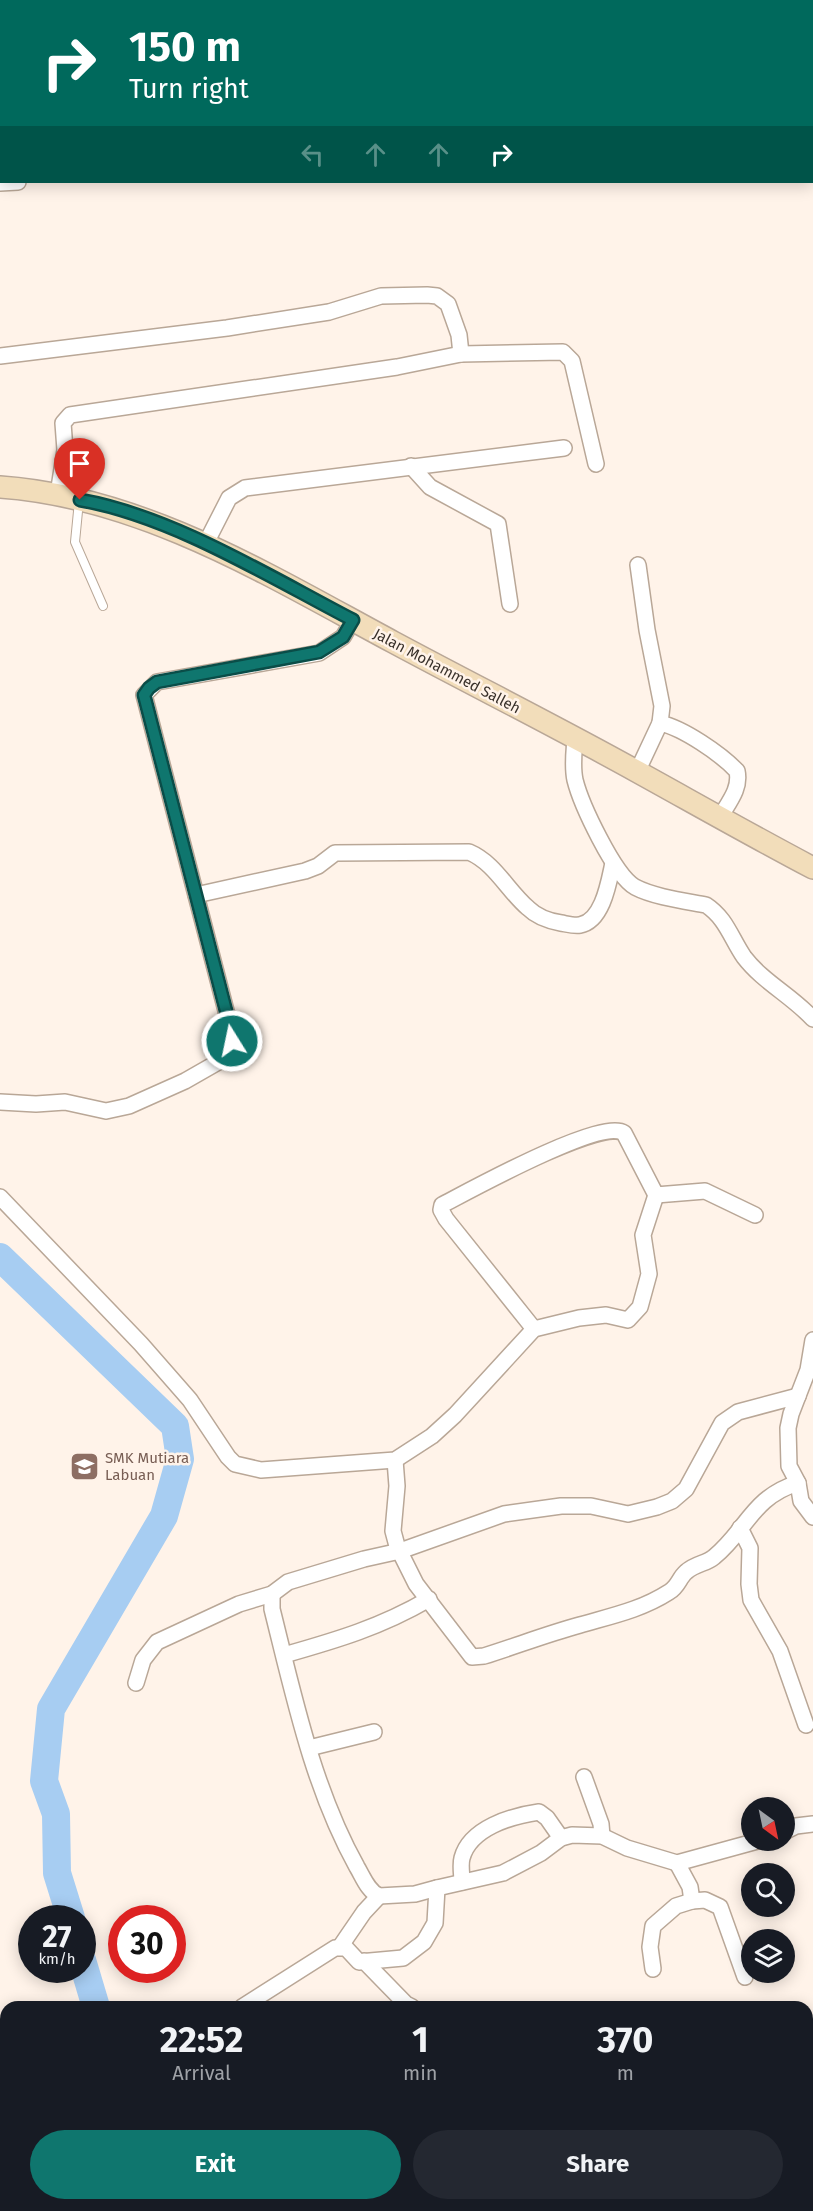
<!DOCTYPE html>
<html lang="en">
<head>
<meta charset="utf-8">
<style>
	body { margin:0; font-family:"Fira Sans",sans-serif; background:#242831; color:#f1f3f6; height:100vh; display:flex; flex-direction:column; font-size:22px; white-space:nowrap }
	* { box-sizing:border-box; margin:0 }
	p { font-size:20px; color:#9ea1a6 }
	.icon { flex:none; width:33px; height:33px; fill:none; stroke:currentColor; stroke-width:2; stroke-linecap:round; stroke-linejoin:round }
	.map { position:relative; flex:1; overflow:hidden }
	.details { position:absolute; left:0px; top:2001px; width:813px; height:210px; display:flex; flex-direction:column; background:#171b24; border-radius:18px 18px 0 0; box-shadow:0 3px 15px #0003 }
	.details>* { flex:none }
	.guide { position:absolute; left:0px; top:0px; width:813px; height:183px; box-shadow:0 3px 15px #0003; background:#00695c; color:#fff; overflow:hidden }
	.needle { width:39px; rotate:147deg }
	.tools { position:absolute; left:741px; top:1797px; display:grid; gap:12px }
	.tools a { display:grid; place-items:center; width:54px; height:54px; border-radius:50%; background:#171b24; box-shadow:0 3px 15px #0003; font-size:30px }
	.speed { position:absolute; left:18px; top:1905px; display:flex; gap:12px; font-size:30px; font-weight:700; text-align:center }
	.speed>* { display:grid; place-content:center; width:78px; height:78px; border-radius:50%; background:#171b24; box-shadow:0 3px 15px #0003; line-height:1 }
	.speed small { font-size:15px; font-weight:400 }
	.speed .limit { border:9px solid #d22; background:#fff; color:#111 }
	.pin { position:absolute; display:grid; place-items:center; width:51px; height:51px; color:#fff; margin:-62px -26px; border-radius:50% 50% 50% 0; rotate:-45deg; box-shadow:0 0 6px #0007 }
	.pin .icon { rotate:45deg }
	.me { position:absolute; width:66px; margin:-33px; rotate:350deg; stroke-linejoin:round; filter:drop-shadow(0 0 4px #0008) }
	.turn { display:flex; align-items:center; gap:21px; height:126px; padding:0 30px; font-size:27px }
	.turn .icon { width:78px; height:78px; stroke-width:2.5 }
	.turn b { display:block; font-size:42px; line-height:51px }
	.lanes { display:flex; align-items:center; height:57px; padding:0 30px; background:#0003; justify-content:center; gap:30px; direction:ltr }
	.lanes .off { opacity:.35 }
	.eta { display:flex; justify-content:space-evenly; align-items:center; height:102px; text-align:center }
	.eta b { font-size:36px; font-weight:700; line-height:42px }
	.cta { display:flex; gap:12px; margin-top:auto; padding:12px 30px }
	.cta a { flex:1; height:69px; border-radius:36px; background:#0f766e; color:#fff; font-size:24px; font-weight:700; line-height:69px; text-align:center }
	.cta a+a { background:#242831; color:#f1f3f6 }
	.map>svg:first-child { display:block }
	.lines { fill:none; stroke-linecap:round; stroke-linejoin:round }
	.river { stroke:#a7cdf2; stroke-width:28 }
	.service-casing { stroke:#b9a797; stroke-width:10 }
	.minor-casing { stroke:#b9a797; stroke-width:18 }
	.secondary-casing { stroke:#b9a797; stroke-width:24 }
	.service { stroke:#fff; stroke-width:8 }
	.minor { stroke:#fff; stroke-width:15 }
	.secondary { stroke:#f2ddba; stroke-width:21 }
	.route-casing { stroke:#0a4d48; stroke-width:15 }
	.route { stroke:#0f766e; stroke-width:10 }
	.labels { text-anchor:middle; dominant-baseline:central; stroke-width:5; stroke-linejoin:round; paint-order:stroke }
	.street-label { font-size:15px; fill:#3a322c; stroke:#fff3e9 }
	.education-label { font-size:15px; fill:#785e54; stroke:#fff3e9; text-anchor:start }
</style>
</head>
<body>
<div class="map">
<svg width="813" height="2211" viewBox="0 0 813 2211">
	<rect width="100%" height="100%" fill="#fff3e9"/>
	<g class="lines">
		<g class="river">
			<path d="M0 1257 175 1426 180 1459 164 1516 51 1709 44 1781 56 1814 57 1873 71 1918"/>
			<path d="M82 1960 96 2007"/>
			<path d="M138 2205 139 2211"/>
		</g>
		<defs>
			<path id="service" d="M79 501 75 542 103 606"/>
			<g id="minor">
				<path d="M422 0 423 2"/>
				<path d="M132 2V0"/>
				<path d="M0 93H2"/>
				<path d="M0 183 18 182"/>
				<path d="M0 356 227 328 329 312 381 296 427 295 437 296 448 304 459 335 461 354"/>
				<path d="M411 466 430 487 498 524 510 604"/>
				<path d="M58 494 65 450 63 423 70 415 397 367 461 354 563 352 572 361 596 464"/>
				<path d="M205 545 229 498 245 488 564 448"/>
				<path d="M638 565 647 630 662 706 660 723C683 728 721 754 737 771 741 789 728 803 719 819"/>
				<path d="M575 739C574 753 572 766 575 780 581 804 614 875 635 887 654 897 685 901 706 905 726 918 731 938 744 957 763 982 792 996 813 1019"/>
				<path d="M637 772 660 723"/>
				<path d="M196 895 305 871 318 866 335 853 469 852C495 863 507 890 528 908 537 917 549 921 561 923 567 924 574 926 580 925 603 921 609 881 613 863"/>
				<path d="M0 1102 36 1104 65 1102 106 1111 129 1106 185 1081 220 1061 228 1051 232 1041 231 1030 144 695 157 682 319 653 343 637 353 620"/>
				<path d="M0 1197 141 1344 190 1400 228 1457 235 1464 261 1470 395 1460 432 1436 455 1415 534 1329 579 1318 606 1315 628 1320 640 1307 649 1274 643 1235 656 1195"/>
				<path d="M534 1329 446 1219 441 1210 442 1205C469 1191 601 1118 624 1133L656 1195 705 1191 755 1215"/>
				<path d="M813 1340 808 1370 791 1414 788 1428 789 1466 798 1483 801 1501 813 1517"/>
				<path d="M395 1460 397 1486 393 1531 397 1546 416 1584 472 1657 484 1656C516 1646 547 1634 580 1625 611 1616 641 1610 669 1592 678 1587 679 1578 686 1572 696 1563 706 1564 714 1557 747 1530 752 1497 798 1483"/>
				<path d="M740 1528 750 1548 749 1584 751 1600 780 1651 806 1725"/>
				<path d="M272 1594V1609C294 1697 313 1788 357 1867 363 1877 368 1891 379 1896L415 1894 437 1888"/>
				<path d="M284 1655C337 1640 381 1627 429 1599"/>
				<path d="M136 1683 143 1660 157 1642 239 1604 272 1594 288 1582 364 1559 400 1551 504 1514 561 1506H591L628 1514 657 1507 672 1501 686 1489 722 1423 738 1412 798 1396"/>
				<path d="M309 1748 374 1732"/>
				<path d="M584 1777 601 1824 602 1836"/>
				<path d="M784 1832 796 1826 813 1824"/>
				<path d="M677 1863 690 1887 692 1901 705 1900 720 1907 745 1977"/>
				<path d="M462 1882C462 1875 460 1865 462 1858 470 1828 511 1816 539 1812L547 1818 561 1838"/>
				<path d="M340 1947 364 1912 379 1896"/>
				<path d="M364 1961 406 2004 412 2007"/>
				<path d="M653 1969 650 1947 653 1926 676 1906 692 1901"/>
				<path d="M242 2007 335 1948H346L359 1962 403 1958 424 1942 435 1923 437 1888 503 1873 541 1853 561 1838 572 1835 602 1836 627 1848 677 1863 761 1840"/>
				<path d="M0 2069 6 2066"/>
			</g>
			<path id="secondary" d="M0 487C143 497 270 576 393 642 475 686 557 727 638 772 696 804 754 837 813 868"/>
		</defs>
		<use href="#service" class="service-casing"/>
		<use href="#minor" class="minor-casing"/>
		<use href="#secondary" class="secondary-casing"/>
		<use href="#service" class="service"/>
		<use href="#minor" class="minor"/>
		<use href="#secondary" class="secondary"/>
	</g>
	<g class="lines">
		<defs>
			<path id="route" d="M80 500C172 516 270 577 353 620L343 637 319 652 157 682 149 688 144 695 231 1030 232 1041"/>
		</defs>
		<use href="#route" class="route-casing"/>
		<use href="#route" class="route"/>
	</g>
	<defs>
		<symbol id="school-square" viewBox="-11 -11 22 22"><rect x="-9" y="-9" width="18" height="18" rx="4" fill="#8d6e63" stroke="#fff3e9"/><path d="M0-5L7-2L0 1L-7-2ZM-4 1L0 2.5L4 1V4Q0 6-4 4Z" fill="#fff"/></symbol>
	</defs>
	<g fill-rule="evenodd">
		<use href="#school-square" x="68" y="1450" width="33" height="33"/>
	</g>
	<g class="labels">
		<g class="street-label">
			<text transform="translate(447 671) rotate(28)">Jalan Mohammed Salleh</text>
		</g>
		<g class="education-label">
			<text x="105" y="1458">SMK Mutiara<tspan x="105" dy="17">Labuan</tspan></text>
		</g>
	</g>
</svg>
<div class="tools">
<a><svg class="needle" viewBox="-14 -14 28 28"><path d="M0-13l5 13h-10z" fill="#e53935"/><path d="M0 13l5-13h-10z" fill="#9ea1a6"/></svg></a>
<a><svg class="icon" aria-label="search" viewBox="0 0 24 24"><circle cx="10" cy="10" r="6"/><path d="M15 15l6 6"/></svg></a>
<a><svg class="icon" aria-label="layers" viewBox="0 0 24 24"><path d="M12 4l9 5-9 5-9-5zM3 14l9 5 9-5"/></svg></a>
</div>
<div class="speed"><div>27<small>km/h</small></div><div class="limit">30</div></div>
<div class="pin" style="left:80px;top:500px;background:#d93025"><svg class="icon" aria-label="arrive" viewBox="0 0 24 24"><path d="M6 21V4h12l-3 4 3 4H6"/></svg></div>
<svg class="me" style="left:232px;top:1041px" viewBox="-20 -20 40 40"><circle r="17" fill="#0f766e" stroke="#fff" stroke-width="3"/><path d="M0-11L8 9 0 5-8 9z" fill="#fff"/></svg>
<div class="guide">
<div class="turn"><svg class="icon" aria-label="right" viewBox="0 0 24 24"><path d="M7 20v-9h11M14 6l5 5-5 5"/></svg><div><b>150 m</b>Turn right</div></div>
<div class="lanes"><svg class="icon off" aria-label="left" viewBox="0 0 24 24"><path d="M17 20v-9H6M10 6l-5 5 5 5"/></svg><svg class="icon off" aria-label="ahead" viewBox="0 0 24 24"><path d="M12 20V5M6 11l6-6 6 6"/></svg><svg class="icon off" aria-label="ahead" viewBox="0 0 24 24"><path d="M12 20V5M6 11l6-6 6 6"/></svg><svg class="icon" aria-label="right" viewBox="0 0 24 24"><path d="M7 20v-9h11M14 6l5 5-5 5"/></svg></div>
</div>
<section class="details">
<div class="eta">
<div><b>22:52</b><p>Arrival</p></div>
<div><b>1</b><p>min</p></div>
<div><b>370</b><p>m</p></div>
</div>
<div class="cta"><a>Exit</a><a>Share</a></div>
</section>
</div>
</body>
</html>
